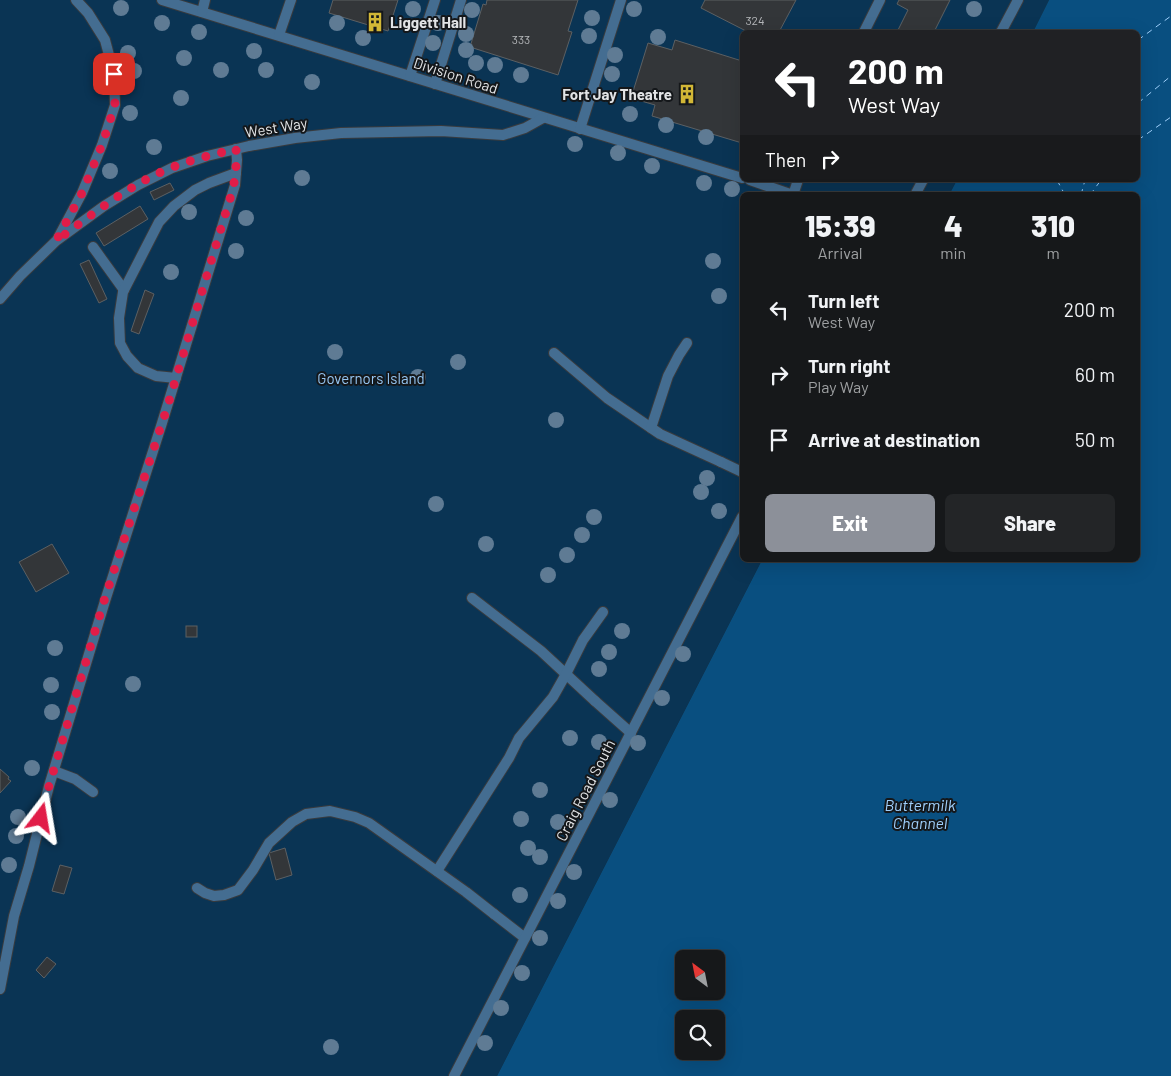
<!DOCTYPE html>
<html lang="en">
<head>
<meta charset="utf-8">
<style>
	body { margin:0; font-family:Barlow,sans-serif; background:#232527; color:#f1f3f6; height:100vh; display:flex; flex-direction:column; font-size:19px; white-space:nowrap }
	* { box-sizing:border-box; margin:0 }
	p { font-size:16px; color:#9ea0a2 }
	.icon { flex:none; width:28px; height:28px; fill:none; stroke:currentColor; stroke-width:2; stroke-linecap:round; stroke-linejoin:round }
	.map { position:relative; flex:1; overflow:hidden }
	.drawer { position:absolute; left:740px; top:192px; width:400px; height:370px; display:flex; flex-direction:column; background:#16181a; border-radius:8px; box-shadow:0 5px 20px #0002,0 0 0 1px #353739 }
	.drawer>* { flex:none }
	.banner { position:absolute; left:740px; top:30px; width:400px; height:152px; border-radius:8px; box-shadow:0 5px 20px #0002,0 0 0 1px #353739; background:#202124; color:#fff; overflow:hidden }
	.needle { width:32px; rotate:328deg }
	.controls { position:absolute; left:675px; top:950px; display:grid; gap:10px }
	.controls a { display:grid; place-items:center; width:50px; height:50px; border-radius:8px; background:#16181a; box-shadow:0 5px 20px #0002,0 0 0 1px #353739; font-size:25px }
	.pin { position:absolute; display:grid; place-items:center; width:42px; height:42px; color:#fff; margin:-21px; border-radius:10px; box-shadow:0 2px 8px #0006 }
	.me { position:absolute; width:55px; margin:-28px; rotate:14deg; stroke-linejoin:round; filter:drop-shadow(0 0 4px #0008) }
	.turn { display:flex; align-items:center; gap:18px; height:105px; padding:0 25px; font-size:22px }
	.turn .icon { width:65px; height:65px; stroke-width:2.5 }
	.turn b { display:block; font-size:35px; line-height:42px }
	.then { display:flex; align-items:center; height:48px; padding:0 25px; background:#0003; gap:10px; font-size:19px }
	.eta { display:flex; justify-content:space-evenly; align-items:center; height:85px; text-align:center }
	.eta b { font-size:30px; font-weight:800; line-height:35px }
	.action { display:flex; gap:10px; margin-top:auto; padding:10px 25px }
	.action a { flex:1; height:58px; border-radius:8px; background:#8c9099; color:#fff; font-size:20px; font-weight:800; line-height:58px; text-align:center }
	.action a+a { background:#232527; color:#f1f3f6 }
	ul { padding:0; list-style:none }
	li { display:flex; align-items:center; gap:15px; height:65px; padding:0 25px }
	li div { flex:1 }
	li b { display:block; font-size:19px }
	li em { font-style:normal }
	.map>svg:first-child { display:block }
	.green { fill:#0a3454 }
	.water { fill:#094f80; fill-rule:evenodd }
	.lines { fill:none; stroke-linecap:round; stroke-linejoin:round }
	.ferry { stroke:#9fcffb; stroke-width:1; stroke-dasharray:6 5; stroke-linecap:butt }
	.building { fill:#333639; stroke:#5c6063 }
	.service-casing { stroke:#393b3e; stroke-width:12 }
	.pedestrian-casing { stroke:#393b3e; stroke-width:12 }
	.service { stroke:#446d91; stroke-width:10 }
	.pedestrian { stroke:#446d91; stroke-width:10 }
	.tree { fill:#5f7b94 }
	.route { stroke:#e11d48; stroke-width:9; stroke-dasharray:0 16.2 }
	.labels { text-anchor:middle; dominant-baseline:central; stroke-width:4; stroke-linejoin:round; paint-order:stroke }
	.number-label { font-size:12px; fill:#b6b8bb }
	.poi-label { font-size:15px; font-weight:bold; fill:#e2e4e6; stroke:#14171a; text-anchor:start }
	.street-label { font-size:15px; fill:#e2e4e6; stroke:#14171a }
	.park-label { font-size:15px; fill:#95c5f1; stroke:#14171a }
	.water-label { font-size:16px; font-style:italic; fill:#9fcffb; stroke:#14171a }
</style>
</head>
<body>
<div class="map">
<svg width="1171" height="1076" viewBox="0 0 1171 1076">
	<rect width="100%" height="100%" fill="#1d2023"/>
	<path class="green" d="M0 0H1049L1033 32H742V180H957L949 195H742V560H762L497 1076H0Z"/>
	<path class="water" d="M1049 0H1171V1076H497L762 560H1138V195H949L957 180H1138V32H1033ZM684 959H716V991H684ZM684 1019H716V1051H684Z"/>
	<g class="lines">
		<g class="ferry">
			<path d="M1138 40 1171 16"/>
			<path d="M1138 103 1171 76"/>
			<path d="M1138 140 1171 117"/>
			<path d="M1057 180 1065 195"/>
			<path d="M1081 195 1085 180"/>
			<path d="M1090 195 1101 180"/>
		</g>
	</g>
	<g class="building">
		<path d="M333 0H398L388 31 329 13Z"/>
		<path d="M487 0H578L568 31 572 32 558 75 470 47 483 4 486 5Z"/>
		<path d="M705 0H796L779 32H748L701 8Z"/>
		<path d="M899 0H950L934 32H897L908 10 897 4Z"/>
		<path d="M675 40 742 61V143L652 116 655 105 631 98 648 43 672 50Z"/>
		<path d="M170 183 174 190 154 200 150 192Z"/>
		<path d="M140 206 148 219 104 246 96 233Z"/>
		<path d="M89 260 107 299 99 303 80 264Z"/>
		<path d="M145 290 154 294 139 334 131 331Z"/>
		<path d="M52 544 69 573 36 592 19 562Z"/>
		<rect x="186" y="626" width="11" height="11"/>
		<path d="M0 769 9 777 8 779 11 781 0 793Z"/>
		<path d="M285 848 292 875 276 880 269 853Z"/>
		<path d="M60 865 72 868 64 894 52 891Z"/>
		<path d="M47 957 56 964 44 978 36 970Z"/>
	</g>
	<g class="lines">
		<defs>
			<g id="service">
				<path d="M554 353 607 398 660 434 721 462"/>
				<path d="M651 428 668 376 679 355 687 343"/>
				<path d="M472 598 541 651 595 701"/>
				<path d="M437 871 509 758 519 738 553 697 566 674 583 640 603 612"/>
				<path d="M197 888 205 893 214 896 224 895 238 890 253 870 269 843 292 822 306 814 330 811 355 817 369 823 466 892 494 914"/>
			</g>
			<g id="pedestrian">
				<path d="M162 0C355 59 548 120 742 178"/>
				<path d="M202 12 205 0"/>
				<path d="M864 32 880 0"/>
				<path d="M1001 32 1018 0"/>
				<path d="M279 35 291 0"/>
				<path d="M410 76 435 0"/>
				<path d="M435 84 461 0"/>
				<path d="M580 129 621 0"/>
				<path d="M750 180 793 195"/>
				<path d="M793 195 798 180"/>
				<path d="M915 195 923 180"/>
				<path d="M58 238 82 193 102 145 115 105 114 74 105 40 88 13 76 0"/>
				<path d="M93 247 124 290"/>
				<path d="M0 299 20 276 56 241 104 206 138 185 172 168 207 156 249 146 295 138 341 133 441 131 503 135 525 128 543 118"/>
				<path d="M176 378 156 376 138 368 127 356 120 343 119 318 123 292 159 222 174 206 195 190 209 183 236 173"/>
				<path d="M721 462 742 472"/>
				<path d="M595 701 631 733"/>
				<path d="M54 771 75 779 93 792"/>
				<path d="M494 914 525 938"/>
				<path d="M0 989 14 916 29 866 49 786 105 601 162 423 235 185 237 160 236 149"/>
				<path d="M454 1076 742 517"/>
			</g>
		</defs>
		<use href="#service" class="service-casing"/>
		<use href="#pedestrian" class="pedestrian-casing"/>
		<use href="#service" class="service"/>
		<use href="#pedestrian" class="pedestrian"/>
	</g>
	<g class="tree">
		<circle cx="121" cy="8" r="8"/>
		<circle cx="413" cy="9" r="8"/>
		<circle cx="634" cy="9" r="8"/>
		<circle cx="974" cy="9" r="8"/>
		<circle cx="472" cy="10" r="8"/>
		<circle cx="592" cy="18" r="8"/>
		<circle cx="162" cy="23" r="8"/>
		<circle cx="337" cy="23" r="8"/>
		<circle cx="438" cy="23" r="8"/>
		<circle cx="199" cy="32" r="8"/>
		<circle cx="466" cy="34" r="8"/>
		<circle cx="589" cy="36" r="8"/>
		<circle cx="658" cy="37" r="8"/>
		<circle cx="363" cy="38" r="8"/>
		<circle cx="433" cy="43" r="8"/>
		<circle cx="466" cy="50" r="8"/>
		<circle cx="254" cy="51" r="8"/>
		<circle cx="128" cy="53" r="8"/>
		<circle cx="615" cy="55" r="8"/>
		<circle cx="184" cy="58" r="8"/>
		<circle cx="476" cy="63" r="8"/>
		<circle cx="495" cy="65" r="8"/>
		<circle cx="221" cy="70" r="8"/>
		<circle cx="266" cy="70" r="8"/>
		<circle cx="134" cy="71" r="8"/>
		<circle cx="612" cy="74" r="8"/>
		<circle cx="521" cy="75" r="8"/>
		<circle cx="312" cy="82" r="8"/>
		<circle cx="181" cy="98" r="8"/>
		<circle cx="130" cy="113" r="8"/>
		<circle cx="630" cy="114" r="8"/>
		<circle cx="666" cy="125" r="8"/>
		<circle cx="706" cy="137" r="8"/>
		<circle cx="575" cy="144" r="8"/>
		<circle cx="154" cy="147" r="8"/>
		<circle cx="618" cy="153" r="8"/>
		<circle cx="652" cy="166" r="8"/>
		<circle cx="110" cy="171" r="8"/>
		<circle cx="302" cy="178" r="8"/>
		<circle cx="704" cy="183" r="8"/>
		<circle cx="732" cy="189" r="8"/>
		<circle cx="189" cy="212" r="8"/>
		<circle cx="246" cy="218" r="8"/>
		<circle cx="236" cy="251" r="8"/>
		<circle cx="713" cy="261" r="8"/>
		<circle cx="171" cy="272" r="8"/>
		<circle cx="719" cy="296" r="8"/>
		<circle cx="335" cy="352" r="8"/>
		<circle cx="458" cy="362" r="8"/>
		<circle cx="418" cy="377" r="8"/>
		<circle cx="556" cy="420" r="8"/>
		<circle cx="707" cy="478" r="8"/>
		<circle cx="701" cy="492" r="8"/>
		<circle cx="436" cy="504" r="8"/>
		<circle cx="719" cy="511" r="8"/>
		<circle cx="594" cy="517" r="8"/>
		<circle cx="582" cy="535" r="8"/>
		<circle cx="486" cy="544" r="8"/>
		<circle cx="567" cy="555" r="8"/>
		<circle cx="548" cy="575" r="8"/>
		<circle cx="622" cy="631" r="8"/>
		<circle cx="55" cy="648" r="8"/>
		<circle cx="609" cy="652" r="8"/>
		<circle cx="683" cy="654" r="8"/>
		<circle cx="599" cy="669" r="8"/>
		<circle cx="133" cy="684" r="8"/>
		<circle cx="51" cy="685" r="8"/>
		<circle cx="662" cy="698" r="8"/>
		<circle cx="52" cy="712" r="8"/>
		<circle cx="570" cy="738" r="8"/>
		<circle cx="599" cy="742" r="8"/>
		<circle cx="638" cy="743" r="8"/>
		<circle cx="32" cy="768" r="8"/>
		<circle cx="540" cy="790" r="8"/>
		<circle cx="610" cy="800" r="8"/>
		<circle cx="18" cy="817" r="8"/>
		<circle cx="521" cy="819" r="8"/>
		<circle cx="558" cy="822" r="8"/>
		<circle cx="16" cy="836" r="8"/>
		<circle cx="528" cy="848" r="8"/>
		<circle cx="540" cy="857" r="8"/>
		<circle cx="9" cy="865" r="8"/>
		<circle cx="574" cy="872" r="8"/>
		<circle cx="520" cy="895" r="8"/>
		<circle cx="558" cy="901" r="8"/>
		<circle cx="540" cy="938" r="8"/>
		<circle cx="522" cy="973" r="8"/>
		<circle cx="501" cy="1008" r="8"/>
		<circle cx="485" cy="1043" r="8"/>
		<circle cx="331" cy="1047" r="8"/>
	</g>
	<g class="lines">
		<path class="route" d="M41 818 49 786 104 601 167 408 229 202C235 184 237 168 236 149 215 154 194 159 173 167 130 184 93 214 56 241L82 193 102 145 115 105 114 74"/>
	</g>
	<defs>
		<symbol id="building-bare" viewBox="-9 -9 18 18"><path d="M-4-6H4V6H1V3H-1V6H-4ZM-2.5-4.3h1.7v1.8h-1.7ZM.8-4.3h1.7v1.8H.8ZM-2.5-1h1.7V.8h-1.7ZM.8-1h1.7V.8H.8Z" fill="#d2b736" stroke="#14171a" stroke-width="2.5" paint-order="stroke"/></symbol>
	</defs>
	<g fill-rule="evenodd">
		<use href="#building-bare" x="361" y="8" width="28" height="28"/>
		<use href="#building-bare" x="673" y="80" width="28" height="28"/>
	</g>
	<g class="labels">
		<g class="number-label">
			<text x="755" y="20">324</text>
			<text x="521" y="39">333</text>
		</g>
		<g class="poi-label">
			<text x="390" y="22">Liggett Hall</text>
			<text x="672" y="94" text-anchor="end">Fort Jay Theatre</text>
		</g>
		<g class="street-label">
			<text transform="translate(456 75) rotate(18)">Division Road</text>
			<text transform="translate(276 127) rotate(-9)">West Way</text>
			<text transform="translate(585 790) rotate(-63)">Craig Road South</text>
		</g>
		<g class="park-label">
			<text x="371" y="378">Governors Island</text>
		</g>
		<g class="water-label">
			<text x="920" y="804">Buttermilk<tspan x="920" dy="18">Channel</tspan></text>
		</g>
	</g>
</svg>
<div class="controls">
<a><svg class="needle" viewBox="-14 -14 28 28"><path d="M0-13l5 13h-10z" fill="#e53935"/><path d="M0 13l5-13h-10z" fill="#9ea0a2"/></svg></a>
<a><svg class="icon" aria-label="search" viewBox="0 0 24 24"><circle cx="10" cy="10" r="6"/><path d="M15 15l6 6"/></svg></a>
</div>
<div class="pin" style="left:114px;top:74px;background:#d93025"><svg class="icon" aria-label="arrive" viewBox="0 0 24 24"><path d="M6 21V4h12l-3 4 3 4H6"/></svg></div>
<svg class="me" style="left:41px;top:818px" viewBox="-20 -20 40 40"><path d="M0-17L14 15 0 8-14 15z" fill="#e11d48" stroke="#fff" stroke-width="4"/></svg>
<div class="banner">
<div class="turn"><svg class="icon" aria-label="left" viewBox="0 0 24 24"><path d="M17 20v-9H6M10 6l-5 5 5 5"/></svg><div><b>200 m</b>West Way</div></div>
<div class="then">Then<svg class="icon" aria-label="right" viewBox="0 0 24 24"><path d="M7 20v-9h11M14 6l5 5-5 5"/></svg></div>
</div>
<section class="drawer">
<div class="eta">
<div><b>15:39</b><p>Arrival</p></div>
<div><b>4</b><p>min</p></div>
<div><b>310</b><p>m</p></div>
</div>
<ul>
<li><svg class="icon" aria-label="left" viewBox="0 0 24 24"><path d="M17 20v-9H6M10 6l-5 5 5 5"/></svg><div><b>Turn left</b><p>West Way</p></div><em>200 m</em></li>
<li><svg class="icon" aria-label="right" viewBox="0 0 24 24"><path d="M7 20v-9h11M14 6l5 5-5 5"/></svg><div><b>Turn right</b><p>Play Way</p></div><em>60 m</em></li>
<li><svg class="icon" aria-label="arrive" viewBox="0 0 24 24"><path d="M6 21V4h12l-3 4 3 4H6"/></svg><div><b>Arrive at destination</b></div><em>50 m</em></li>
</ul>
<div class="action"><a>Exit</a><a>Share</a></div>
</section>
</div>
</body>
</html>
